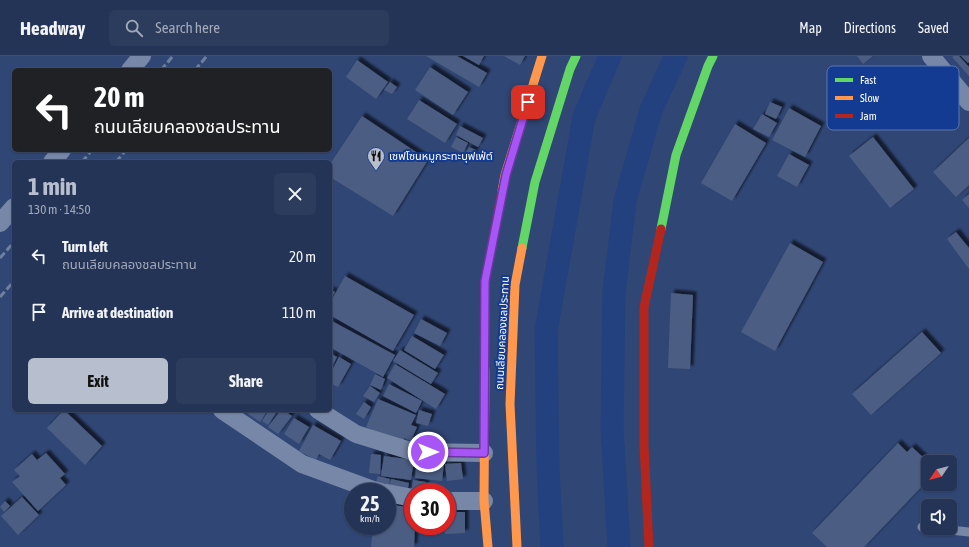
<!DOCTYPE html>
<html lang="en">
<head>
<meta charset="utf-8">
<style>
	body { margin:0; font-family:"Asap Condensed","Noto Sans Thai",sans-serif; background:#2c3c5d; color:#f1f3f6; height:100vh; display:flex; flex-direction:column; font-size:15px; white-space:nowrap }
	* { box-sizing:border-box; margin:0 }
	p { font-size:13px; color:#a3aaba }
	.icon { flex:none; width:22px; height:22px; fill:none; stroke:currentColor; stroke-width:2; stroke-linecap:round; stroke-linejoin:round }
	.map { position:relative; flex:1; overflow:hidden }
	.sheet { position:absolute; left:12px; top:104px; width:320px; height:252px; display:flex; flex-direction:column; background:#243457; border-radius:6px; box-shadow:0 1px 3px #0004,0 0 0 1px #414f6d }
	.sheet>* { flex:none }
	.banner { position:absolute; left:12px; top:12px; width:320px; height:84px; border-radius:6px; box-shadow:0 1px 3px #0004,0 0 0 1px #414f6d; background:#202124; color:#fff; overflow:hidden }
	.needle { width:26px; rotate:235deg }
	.tools { position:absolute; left:921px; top:399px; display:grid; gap:8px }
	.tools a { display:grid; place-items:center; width:36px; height:36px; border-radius:6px; background:#243457; box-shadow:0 1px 3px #0004,0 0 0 1px #414f6d; font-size:20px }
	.speed { position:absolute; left:344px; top:427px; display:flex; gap:8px; font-size:20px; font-weight:700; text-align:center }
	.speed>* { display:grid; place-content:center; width:52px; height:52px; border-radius:50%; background:#243457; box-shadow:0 1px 3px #0004,0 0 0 1px #414f6d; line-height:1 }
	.speed small { font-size:10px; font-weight:400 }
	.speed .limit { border:6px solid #d22; background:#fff; color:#111 }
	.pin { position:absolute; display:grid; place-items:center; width:34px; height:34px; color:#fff; margin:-17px; border-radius:8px; box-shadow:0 2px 6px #0006 }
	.me { position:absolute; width:44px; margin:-22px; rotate:90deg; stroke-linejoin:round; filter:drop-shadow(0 0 3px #0008) }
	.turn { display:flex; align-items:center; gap:14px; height:84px; padding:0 16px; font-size:18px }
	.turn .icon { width:52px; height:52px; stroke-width:2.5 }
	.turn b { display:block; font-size:28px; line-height:34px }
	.round { display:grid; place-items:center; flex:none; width:42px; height:42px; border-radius:6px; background:#2c3c5d }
	.overview { display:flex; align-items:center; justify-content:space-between; height:68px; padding:0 16px }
	h1 { font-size:24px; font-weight:700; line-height:30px; color:#b7bece }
	.button { display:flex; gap:8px; margin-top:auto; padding:8px 16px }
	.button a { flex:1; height:46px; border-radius:6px; background:#b7bece; color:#111; font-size:16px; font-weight:700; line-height:46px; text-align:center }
	.button a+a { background:#2c3c5d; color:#f1f3f6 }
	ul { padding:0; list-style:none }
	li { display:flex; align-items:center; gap:12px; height:56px; padding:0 16px }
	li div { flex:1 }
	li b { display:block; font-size:15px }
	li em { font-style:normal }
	header { display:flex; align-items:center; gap:24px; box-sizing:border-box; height:56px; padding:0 20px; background:#243457; border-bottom:1px solid #414f6d }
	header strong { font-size:19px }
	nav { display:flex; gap:22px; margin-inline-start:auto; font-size:14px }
	.search { width:280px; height:36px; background:#2c3c5d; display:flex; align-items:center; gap:10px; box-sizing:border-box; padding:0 14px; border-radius:6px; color:#a3aaba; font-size:15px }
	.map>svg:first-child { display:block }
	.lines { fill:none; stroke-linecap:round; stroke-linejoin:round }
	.canal { stroke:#23417f; stroke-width:23 }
	.building { fill:#4b5d82; filter:url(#shadow) }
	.lane { stroke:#7787a7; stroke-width:9 }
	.street { stroke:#7787a7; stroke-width:18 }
	.fast { stroke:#63d668; stroke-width:9 }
	.slow { stroke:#ff974d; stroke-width:9 }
	.jam { stroke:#b3261e; stroke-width:9 }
	.rail { stroke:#6f7f9f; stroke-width:3; stroke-dasharray:7 3; stroke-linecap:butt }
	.route-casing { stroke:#6d37a1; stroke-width:10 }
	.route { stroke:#a855f7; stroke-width:7 }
	.labels { text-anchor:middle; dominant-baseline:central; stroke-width:4; stroke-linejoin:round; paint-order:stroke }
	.poi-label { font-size:11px; fill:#fff; stroke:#133b91; text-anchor:start }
	.street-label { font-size:11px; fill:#fff; stroke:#133b91 }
	.key { fill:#133b91; stroke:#5a76b2; stroke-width:1 }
	.key-label { font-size:11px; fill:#fff }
</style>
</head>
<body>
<header>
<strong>Headway</strong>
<div class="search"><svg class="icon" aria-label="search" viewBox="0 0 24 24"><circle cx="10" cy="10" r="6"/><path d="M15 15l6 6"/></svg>Search here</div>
<nav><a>Map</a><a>Directions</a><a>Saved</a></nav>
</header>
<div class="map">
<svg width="969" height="491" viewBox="0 0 969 491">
	<defs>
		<filter id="shadow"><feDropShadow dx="3.5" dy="-3.5" stdDeviation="1" flood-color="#0009"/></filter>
	</defs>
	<rect width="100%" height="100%" fill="#304674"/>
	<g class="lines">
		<g class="canal">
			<path d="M552 491 548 413 546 275 584 61 610 0"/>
			<path d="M619 491 612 372 614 236 625 145 651 54 676 0"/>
		</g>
	</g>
	<g class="building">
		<path d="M426 0H457L487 17 479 31Z"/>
		<path d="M463 0H484L479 9Z"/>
		<path d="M504 0H525L520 9Z"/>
		<path d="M857 0H873L863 8Z"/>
		<path d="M954 0H959L969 11V20L952 1Z"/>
		<path d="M961 0H969V6L968 7Z"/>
		<path d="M357 4 388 26 376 43 346 21Z"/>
		<path d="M430 11 468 36 453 59 415 34Z"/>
		<path d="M390 26 397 31 392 38 384 34Z"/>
		<path d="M419 44 457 68 445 87 407 63Z"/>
		<path d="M770 46 782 51 776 63 765 58Z"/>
		<path d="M789 52 821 70 805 101 772 84Z"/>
		<path d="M762 58 777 67 769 81 753 73Z"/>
		<path d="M362 60 428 104 393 160 330 121V108Z"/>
		<path d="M735 68 766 87 732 145 701 127Z"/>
		<path d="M460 70 483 82 478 91 456 79Z"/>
		<path d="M456 81 468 87 463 97 451 91Z"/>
		<path d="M873 81 914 133 890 152 849 100Z"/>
		<path d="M969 82V129L956 141 933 116Z"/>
		<path d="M469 91 476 94 471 103 464 100Z"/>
		<path d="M789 98 809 109 797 131 777 120Z"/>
		<path d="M969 138V152L962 144Z"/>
		<path d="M956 176 969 192V213L947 183Z"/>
		<path d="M790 187 823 206 775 295 741 276Z"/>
		<path d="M345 220 414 259 393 295 330 259V247Z"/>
		<path d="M330 234 335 236 330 245Z"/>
		<path d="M671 237 693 239 690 313 668 312Z"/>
		<path d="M421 263 447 277 440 290 414 277Z"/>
		<path d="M330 264 395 299 383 321 330 291Z"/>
		<path d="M922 276 941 297 871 359 852 338Z"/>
		<path d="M412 280 444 299 435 313 404 294Z"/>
		<path d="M400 294 438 317 431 328 393 305Z"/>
		<path d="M330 297 337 301 330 314Z"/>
		<path d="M339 301 351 308 338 331 330 327V319Z"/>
		<path d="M395 308 445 338 436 353 387 322Z"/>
		<path d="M375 318 385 323 381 334 370 329Z"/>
		<path d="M389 328 422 345 416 357 383 340Z"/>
		<path d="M370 330 380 337 374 346 363 340Z"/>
		<path d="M378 343 416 359 411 369 417 371 411 385 404 382 403 387 366 371Z"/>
		<path d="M364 346 371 351 364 363 356 358Z"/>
		<path d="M64 354 102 390 85 409 47 372Z"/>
		<path d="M251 354H268L260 366 248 358Z"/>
		<path d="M269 354 276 357 268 369 262 365Z"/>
		<path d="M281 354H283L292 360 278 378 268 371Z"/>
		<path d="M419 354 432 358 428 370 416 367Z"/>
		<path d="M294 362 309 371 299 388 284 378Z"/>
		<path d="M313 369 341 385 330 404 319 398 316 404 299 395Z"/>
		<path d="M898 387 907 396 912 391 926 404 921 409 928 416V424L864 491H827L812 477Z"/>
		<path d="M46 397 65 418 60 422 66 429 38 455 12 426 20 420 14 414 32 398 37 404Z"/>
		<path d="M371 398 381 399 380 418 369 417Z"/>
		<path d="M384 400 414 404 411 424 381 420Z"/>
		<path d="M417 403 444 407 442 425 415 422Z"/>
		<path d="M461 407 463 423 447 425 445 408Z"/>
		<path d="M378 420 390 423 389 429 376 426Z"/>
		<path d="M391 423 409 427 407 437 389 432Z"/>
		<path d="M413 424 426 426 425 436 411 437Z"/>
		<path d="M22 441 39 459 18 479 1 460Z"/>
		<path d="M5 445 10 450 4 456 0 451Z"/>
		<path d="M387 449 413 451V470H415L414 491H371L373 470H387Z"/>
		<path d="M447 456H465V477L445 478V470H447Z"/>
	</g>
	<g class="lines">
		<path class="lane" d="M922 471 969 476"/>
		<g class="street">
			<path d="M931 0 969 46"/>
			<path d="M130 14 142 0"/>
			<path d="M52 106 62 94"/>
			<path d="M0 167 14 151"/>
			<path d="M222 354 302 408 373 434 381 436"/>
			<path d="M318 354 356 378 414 396 484 397"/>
			<path d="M387 437 413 442"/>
			<path d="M447 445H484"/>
		</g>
		<g class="fast">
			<path d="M661 173 676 99 708 10 713 0"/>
			<path d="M522 192 535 126 570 13 576 0"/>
		</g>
		<g class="slow">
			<path d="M502 135 505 119 542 0"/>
			<path d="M485 313 484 445 488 491"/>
			<path d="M517 491 510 348 515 229 522 192"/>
		</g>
		<g class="jam">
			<path d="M485 313V225L502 135"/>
			<path d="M649 491 644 390V251L661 173"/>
		</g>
		<g class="rail">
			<path d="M161 14 173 0"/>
			<path d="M195 14 207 0"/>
			<path d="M82 106 92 94"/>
			<path d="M116 106 126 94"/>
			<path d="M0 202 14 186"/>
			<path d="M0 241 14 225"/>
		</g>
	</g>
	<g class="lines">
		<defs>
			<path id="route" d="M428 396 484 397 485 225 506 119 528 46"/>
		</defs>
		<use href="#route" class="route-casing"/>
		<use href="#route" class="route"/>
	</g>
	<defs>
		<symbol id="restaurant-pin" viewBox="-11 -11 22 30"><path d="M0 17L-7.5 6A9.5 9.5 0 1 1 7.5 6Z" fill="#b7bece" stroke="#133b91"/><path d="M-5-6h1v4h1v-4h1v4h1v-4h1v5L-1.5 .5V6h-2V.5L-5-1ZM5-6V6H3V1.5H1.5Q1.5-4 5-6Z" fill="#111"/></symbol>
	</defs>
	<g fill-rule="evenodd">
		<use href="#restaurant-pin" x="366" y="90" width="20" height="27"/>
	</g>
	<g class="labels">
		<g class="poi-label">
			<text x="389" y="100">เซฟโซนหมูกระทะบุฟเฟ่ต์</text>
		</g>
		<g class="street-label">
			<text transform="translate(502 277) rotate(-87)">ถนนเลียบคลองชลประทาน</text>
		</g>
	</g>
	<rect x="827" y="10" width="132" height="64" rx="6" class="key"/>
	<rect x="835" y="22" width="18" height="4" fill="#63d668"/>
	<rect x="835" y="40" width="18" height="4" fill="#ff974d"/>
	<rect x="835" y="58" width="18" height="4" fill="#b3261e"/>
	<g class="key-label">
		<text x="860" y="28">Fast</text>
		<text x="860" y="46">Slow</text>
		<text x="860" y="64">Jam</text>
	</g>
</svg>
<div class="tools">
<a><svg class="needle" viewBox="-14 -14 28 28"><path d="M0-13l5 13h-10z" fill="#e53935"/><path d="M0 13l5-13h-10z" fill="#a3aaba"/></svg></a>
<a><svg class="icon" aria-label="sound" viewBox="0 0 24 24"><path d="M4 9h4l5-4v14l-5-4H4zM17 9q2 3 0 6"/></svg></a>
</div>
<div class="speed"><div>25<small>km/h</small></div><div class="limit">30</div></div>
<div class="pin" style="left:528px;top:46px;background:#d93025"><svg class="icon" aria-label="arrive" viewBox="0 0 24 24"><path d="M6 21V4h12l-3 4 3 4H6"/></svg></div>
<svg class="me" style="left:428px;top:396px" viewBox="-20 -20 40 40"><circle r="17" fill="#a855f7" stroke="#fff" stroke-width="3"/><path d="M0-11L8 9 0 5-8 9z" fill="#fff"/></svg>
<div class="banner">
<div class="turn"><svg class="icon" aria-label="left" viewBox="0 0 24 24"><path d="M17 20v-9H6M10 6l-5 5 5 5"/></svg><div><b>20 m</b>ถนนเลียบคลองชลประทาน</div></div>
</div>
<section class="sheet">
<div class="overview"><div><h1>1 min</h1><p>130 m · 14:50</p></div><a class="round"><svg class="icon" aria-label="close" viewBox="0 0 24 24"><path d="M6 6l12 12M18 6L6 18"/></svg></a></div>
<ul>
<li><svg class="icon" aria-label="left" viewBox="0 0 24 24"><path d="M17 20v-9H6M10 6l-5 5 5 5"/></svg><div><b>Turn left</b><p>ถนนเลียบคลองชลประทาน</p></div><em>20 m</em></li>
<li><svg class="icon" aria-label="arrive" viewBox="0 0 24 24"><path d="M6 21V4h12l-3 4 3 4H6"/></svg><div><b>Arrive at destination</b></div><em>110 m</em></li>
</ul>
<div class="button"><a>Exit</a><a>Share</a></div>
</section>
</div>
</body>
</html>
